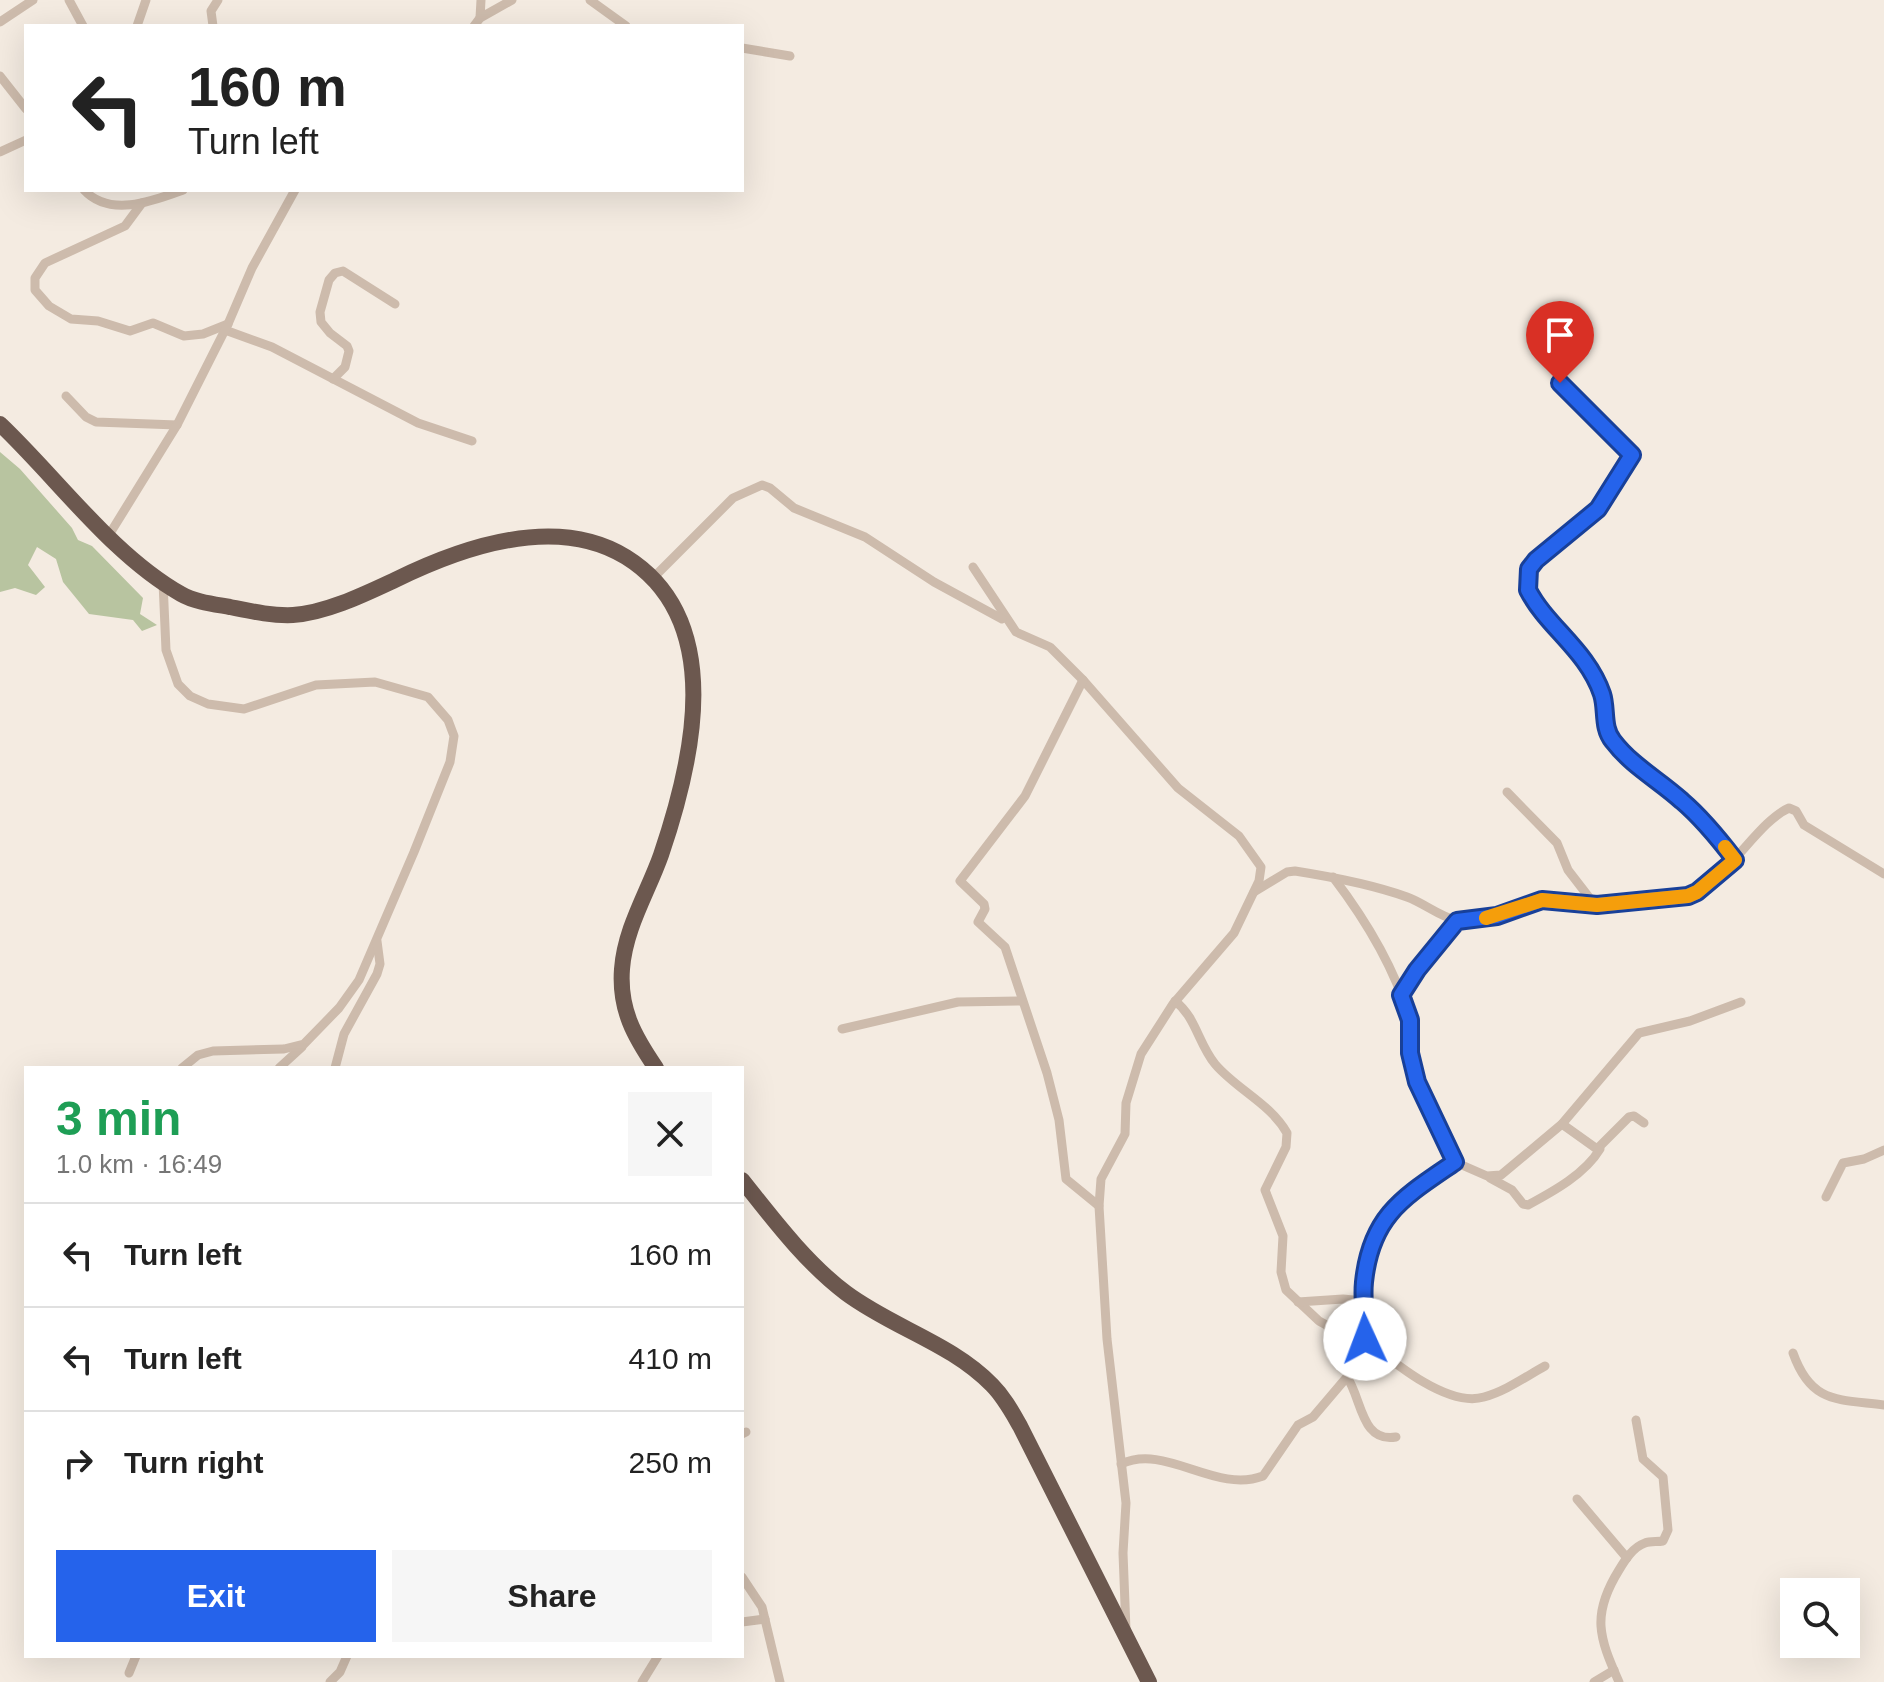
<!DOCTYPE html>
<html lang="en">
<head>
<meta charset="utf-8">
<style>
	body { margin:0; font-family:Helvetica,sans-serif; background:#f6f6f6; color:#222; height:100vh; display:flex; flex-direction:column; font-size:30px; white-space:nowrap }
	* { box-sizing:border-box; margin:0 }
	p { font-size:26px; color:#767676 }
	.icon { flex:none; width:44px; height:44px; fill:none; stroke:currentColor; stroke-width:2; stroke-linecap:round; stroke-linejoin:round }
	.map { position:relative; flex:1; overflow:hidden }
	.details { position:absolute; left:24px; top:1066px; width:720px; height:592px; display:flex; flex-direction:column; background:#fff; border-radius:0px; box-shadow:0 8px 32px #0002 }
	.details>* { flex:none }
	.guide { position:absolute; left:24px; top:24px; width:720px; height:168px; border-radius:0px; box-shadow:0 8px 32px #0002; background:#fff; color:#222; overflow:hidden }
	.fabs { position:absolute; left:1780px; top:1578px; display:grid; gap:16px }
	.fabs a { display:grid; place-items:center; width:80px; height:80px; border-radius:0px; background:#fff; box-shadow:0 8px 32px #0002; font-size:40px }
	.pin { position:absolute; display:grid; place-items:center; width:68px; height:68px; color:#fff; margin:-82px -34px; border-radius:50% 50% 50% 0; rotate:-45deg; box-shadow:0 0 8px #0007 }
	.pin .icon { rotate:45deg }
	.me { position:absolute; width:88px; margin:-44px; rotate:358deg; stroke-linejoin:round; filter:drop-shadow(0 0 6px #0008) }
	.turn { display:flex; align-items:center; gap:28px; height:168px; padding:0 32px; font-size:36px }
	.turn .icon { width:104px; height:104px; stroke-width:2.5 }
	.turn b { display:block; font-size:56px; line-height:68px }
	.round { display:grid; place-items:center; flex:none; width:84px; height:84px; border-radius:0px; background:#f6f6f6 }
	.summary { display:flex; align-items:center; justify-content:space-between; height:136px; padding:0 32px }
	h1 { font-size:48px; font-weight:800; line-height:60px; color:#1e9e55 }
	.action { display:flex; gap:16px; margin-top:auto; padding:16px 32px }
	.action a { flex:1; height:92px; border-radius:0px; background:#2563eb; color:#fff; font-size:32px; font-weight:800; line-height:92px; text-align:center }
	.action a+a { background:#f6f6f6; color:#222 }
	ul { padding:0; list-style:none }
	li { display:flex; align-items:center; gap:24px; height:104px; padding:0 32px; border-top:2px solid #e0e0e0 }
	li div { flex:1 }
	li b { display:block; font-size:30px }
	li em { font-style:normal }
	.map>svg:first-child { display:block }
	.green { fill:#b8c4a0 }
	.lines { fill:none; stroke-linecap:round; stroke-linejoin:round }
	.minor { stroke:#cdbbac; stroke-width:9 }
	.trunk { stroke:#6c584f; stroke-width:16 }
	.route-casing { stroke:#184099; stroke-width:20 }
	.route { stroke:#2563eb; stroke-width:14 }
	.slow { stroke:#f59e0b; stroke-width:14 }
</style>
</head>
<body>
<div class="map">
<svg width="1884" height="1682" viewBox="0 0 1884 1682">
	<rect width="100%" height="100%" fill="#f4ebe1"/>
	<path class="green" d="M0 452 20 469 72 528 78 540 92 546 143 598 140 614 157 625 142 631 133 620 89 614 63 582 56 559 37 547 28 565 45 587 36 595 15 588 0 592Z"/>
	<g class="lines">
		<g class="minor">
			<path d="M69 0 83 26"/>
			<path d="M590 0 626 26"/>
			<path d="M480 18 481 0"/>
			<path d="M0 22 33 0"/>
			<path d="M137 26 146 0"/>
			<path d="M213 26 211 11 218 0"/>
			<path d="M474 26 480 18 512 0"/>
			<path d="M742 48 790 56"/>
			<path d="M0 76 26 109"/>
			<path d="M0 152 26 140"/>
			<path d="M84 190C110 218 153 201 183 190"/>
			<path d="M142 203 125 226 45 263 35 278V290L49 306 71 319 98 321 130 331 153 323 184 336 203 334 228 324"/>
			<path d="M225 330 272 347 418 423 472 441"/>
			<path d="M333 379 345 367 349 351 347 346 330 333 321 322 320 312 329 280 335 273 343 271 395 304"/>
			<path d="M1560 383 1632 455 1598 509 1536 560 1529 569 1528 590C1547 627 1587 650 1602 694 1607 709 1602 728 1613 741 1632 766 1659 780 1682 801 1702 818 1719 839 1735 860"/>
			<path d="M66 396 86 417 96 422 177 425"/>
			<path d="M109 535 177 425 228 324 252 268 295 190"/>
			<path d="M973 567 1016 632 1050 647 1083 680 1178 788 1239 836 1261 867 1259 881 1234 933 1173 1004 1141 1054 1126 1103 1125 1134 1101 1179 1099 1206 1107 1339 1126 1503 1123 1553 1126 1630"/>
			<path d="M653 578 733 498 762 485 770 488 794 508 865 537 934 582 1002 619"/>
			<path d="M163 582 166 650 178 684 190 696 208 704 244 709 316 685 375 682 428 697 448 720 454 736 450 762 414 852 359 980 339 1008 304 1044 284 1049 213 1051 198 1055 182 1068"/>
			<path d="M1083 680 1025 796 960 881 984 904 985 909 978 922 1005 947 1047 1073 1059 1120 1066 1179 1099 1206"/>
			<path d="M1507 792 1557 843 1568 870 1595 905"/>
			<path d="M1333 877C1365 919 1394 967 1409 1017 1414 1033 1409 1050 1413 1066 1421 1098 1437 1128 1450 1157L1455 1162 1487 1176 1501 1175 1562 1124 1639 1033 1690 1021 1741 1002"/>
			<path d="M1254 892 1287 872 1295 871C1333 877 1371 884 1407 897 1424 903 1440 917 1456 920 1486 927 1511 904 1538 900 1559 898 1579 905 1599 905 1618 905 1679 901 1695 893 1730 875 1759 821 1789 808L1796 811 1804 825 1884 874"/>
			<path d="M1401 995 1417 970 1457 921"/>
			<path d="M1175 1001C1196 1017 1198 1043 1215 1064 1236 1089 1271 1104 1287 1133L1286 1147 1265 1190 1283 1236 1281 1272 1286 1290 1319 1321 1363 1345"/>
			<path d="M842 1029 958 1002 1021 1001"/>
			<path d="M279 1068 302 1047"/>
			<path d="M335 1068 344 1034 377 974 380 964 377 941"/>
			<path d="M1562 1124 1597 1149 1629 1117 1634 1116 1644 1123"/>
			<path d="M1490 1178 1512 1190 1523 1204 1528 1205C1554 1191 1585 1174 1600 1149"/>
			<path d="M1826 1197 1843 1163 1864 1159 1884 1150"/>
			<path d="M1298 1302 1343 1299 1364 1301"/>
			<path d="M1365 1339C1392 1361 1447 1408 1484 1397 1506 1391 1525 1377 1545 1366"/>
			<path d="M1793 1353C1811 1404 1838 1399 1884 1405"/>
			<path d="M1347 1377C1362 1399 1361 1443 1396 1437"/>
			<path d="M742 1434 746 1432"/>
			<path d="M1121 1464C1166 1443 1215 1494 1263 1476L1298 1425 1313 1417 1347 1377 1360 1354 1365 1339V1276L1377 1233 1386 1215 1400 1200 1455 1162"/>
			<path d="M1577 1499 1627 1558"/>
			<path d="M742 1577 762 1607 780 1682"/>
			<path d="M742 1622 765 1619"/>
			<path d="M129 1673 136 1656"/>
			<path d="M330 1682 340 1672 347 1656"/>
			<path d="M642 1682 658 1656"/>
			<path d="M1594 1682 1614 1670"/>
			<path d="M1619 1682C1599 1637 1591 1615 1619 1570 1625 1560 1633 1547 1645 1543 1650 1541 1657 1542 1663 1541L1668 1530 1663 1477 1643 1459 1636 1420"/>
		</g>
		<g class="trunk">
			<path d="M0 424C57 478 112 555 181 594 195 602 213 604 230 607 250 611 272 616 293 615 326 613 365 594 395 580 462 547 556 514 626 557 727 620 693 761 661 855 648 892 625 928 622 969 619 1009 634 1036 656 1068"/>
			<path d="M742 1180C773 1219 806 1263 846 1293 893 1328 951 1343 992 1385 1004 1397 1012 1412 1020 1426L1149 1682"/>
		</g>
	</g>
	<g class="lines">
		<defs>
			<path id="route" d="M1365 1339C1366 1320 1362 1301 1364 1282 1371 1215 1404 1197 1455 1162L1417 1082 1410 1053V1020L1401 995 1417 970 1457 921 1497 916 1542 900 1597 905 1688 896 1697 892 1735 860C1719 839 1702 818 1682 801 1659 780 1632 766 1613 741 1602 728 1607 709 1602 694 1587 650 1547 627 1528 590L1529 569 1536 560 1598 509 1632 455 1560 383"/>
		</defs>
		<use href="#route" class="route-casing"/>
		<use href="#route" class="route"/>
		<path class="slow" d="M1486 918 1542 900 1597 905 1688 896 1697 892 1735 860 1725 847"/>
	</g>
</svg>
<div class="fabs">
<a><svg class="icon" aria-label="search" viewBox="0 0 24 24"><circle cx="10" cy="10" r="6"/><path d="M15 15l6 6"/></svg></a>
</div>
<div class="pin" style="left:1560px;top:383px;background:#d93025"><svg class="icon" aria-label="arrive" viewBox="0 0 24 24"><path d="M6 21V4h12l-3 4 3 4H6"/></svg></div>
<svg class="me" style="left:1365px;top:1339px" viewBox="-20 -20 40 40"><circle r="19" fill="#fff"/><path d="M0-13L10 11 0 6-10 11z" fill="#2563eb"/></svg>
<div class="guide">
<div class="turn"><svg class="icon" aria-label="left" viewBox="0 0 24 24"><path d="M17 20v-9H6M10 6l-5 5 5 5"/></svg><div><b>160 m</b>Turn left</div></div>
</div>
<section class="details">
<div class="summary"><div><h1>3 min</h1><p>1.0 km · 16:49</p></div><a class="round"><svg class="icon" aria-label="close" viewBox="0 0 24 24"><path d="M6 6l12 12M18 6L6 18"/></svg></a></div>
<ul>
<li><svg class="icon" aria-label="left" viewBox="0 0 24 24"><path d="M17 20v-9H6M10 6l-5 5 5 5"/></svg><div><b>Turn left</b></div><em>160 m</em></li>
<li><svg class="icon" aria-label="left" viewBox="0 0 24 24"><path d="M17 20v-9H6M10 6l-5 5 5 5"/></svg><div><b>Turn left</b></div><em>410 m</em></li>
<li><svg class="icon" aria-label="right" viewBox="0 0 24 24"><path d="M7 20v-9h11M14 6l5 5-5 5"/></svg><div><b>Turn right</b></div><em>250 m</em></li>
</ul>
<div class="action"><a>Exit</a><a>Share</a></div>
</section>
</div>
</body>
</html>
